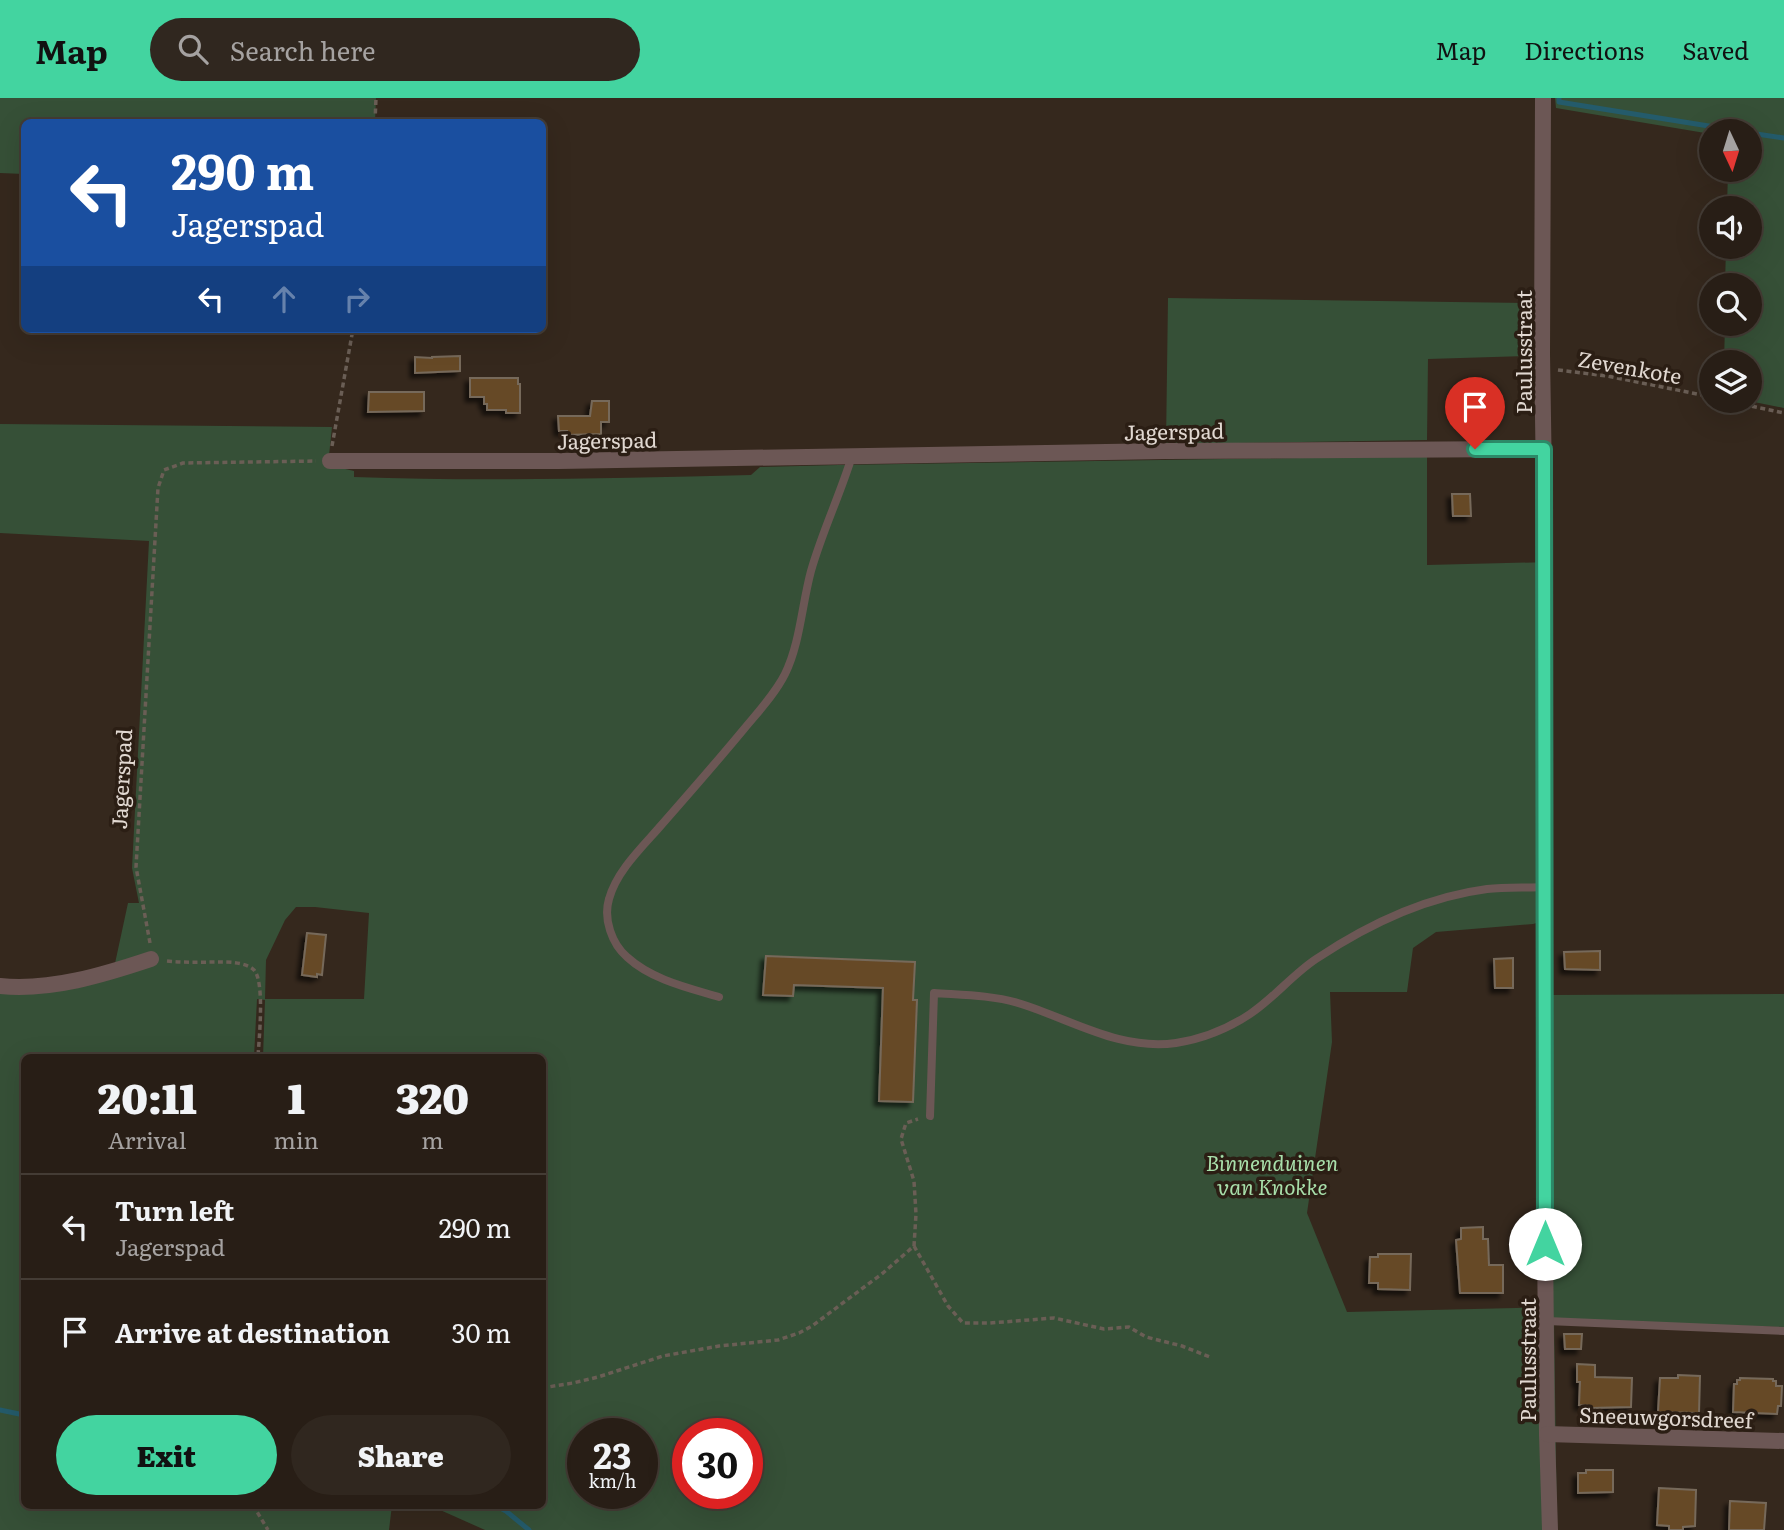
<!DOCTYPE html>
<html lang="en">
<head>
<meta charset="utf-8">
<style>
	body { margin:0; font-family:Literata,serif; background:#30271f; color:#f1f3f6; height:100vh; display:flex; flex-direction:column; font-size:26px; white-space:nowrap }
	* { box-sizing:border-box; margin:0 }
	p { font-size:23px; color:#a5a2a1 }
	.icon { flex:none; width:38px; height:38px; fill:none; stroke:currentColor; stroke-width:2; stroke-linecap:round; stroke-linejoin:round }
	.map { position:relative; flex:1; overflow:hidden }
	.panel { position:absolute; left:21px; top:956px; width:525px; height:455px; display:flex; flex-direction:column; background:#281e16; border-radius:10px; box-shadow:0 7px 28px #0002,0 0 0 2px #443c35 }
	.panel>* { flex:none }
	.guide { position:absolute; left:21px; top:21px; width:525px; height:214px; border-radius:10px; box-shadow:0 7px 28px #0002,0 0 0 2px #443c35; background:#1a4fa0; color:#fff; overflow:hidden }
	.needle { width:46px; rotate:176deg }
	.controls { position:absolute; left:1699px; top:21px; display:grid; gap:14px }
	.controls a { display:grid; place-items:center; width:63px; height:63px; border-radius:50%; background:#281e16; box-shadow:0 7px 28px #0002,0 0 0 2px #443c35; font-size:35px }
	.speed { position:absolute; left:567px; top:1320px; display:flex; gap:14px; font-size:35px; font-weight:700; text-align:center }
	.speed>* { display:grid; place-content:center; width:91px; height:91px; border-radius:50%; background:#281e16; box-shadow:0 7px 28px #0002,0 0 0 2px #443c35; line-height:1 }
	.speed small { font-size:18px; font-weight:400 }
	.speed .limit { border:10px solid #d22; background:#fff; color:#111 }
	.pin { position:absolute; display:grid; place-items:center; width:60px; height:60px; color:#fff; margin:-72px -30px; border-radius:50% 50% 50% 0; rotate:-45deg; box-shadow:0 0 7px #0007 }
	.pin .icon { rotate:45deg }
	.me { position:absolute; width:77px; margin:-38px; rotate:0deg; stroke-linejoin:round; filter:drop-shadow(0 0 5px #0008) }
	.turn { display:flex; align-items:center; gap:24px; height:147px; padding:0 35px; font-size:32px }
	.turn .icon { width:91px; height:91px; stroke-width:2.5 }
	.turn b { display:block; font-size:49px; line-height:60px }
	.lanes { display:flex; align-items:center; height:66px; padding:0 35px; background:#0003; justify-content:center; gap:35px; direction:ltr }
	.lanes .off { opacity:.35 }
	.eta { display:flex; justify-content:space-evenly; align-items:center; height:119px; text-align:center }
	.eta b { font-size:42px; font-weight:800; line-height:49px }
	.button { display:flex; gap:14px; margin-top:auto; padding:14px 35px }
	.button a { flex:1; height:80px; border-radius:42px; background:#43d4a0; color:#111; font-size:28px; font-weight:800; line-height:80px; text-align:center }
	.button a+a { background:#30271f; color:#f1f3f6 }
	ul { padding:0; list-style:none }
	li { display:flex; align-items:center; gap:21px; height:105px; padding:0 35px; border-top:2px solid #443c35 }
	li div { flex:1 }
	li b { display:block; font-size:26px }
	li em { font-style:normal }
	header { display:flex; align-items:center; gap:42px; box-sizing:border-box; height:98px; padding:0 35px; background:#43d4a0; color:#111 }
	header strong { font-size:33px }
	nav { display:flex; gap:38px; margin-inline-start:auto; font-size:24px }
	.search { width:490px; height:63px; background:#30271f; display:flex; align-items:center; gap:18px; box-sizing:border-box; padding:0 24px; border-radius:38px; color:#a5a2a1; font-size:26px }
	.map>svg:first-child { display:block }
	.green { fill:#365037; fill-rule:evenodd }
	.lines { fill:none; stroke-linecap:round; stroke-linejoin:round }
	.stream { stroke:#245b6b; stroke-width:5 }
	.building { fill:#664a27; stroke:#76695a; stroke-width:2; filter:url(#shadow) }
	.path { stroke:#6a5e55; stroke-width:3.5; stroke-dasharray:5 3.5; stroke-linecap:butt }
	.service { stroke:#6c5755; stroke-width:8 }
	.minor { stroke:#6c5755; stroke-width:16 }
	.route-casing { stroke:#2c8a68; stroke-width:18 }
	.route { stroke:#43d4a0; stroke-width:12 }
	.labels { text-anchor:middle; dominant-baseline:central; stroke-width:7; stroke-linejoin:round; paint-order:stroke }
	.street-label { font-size:21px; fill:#e1d8d1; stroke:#2b1e14 }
	.park-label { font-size:21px; font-style:italic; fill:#a8dfaa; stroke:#2b1e14 }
</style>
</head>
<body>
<header>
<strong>Map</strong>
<div class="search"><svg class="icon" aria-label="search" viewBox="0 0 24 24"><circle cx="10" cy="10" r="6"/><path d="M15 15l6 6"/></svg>Search here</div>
<nav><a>Map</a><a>Directions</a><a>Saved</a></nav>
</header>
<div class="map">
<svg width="1784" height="1432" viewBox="0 0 1784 1432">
	<defs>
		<filter id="shadow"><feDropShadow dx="-4.5" dy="4.5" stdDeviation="2" flood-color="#0009"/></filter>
	</defs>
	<rect width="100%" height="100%" fill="#35281d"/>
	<g class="green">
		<path d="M0 0H376L375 24H24V76L0 75Z"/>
		<path d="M1555 0H1784V310L1749 303 1750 264H1724L1725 226H1750V187H1725L1726 149H1750V110H1727L1728 72H1750V33H1712L1711 36 1556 10Z"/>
		<path d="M1168 200 1530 205 1529 258 1428 261 1427 342 1166 346Z"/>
		<path d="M0 326 332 329 328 367 354 373V379C486 384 619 380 751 377L760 369 838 367 1427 358V467L1550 464 1551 821 1533 826 1436 834 1413 850 1407 894H1330L1332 944 1307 1115 1347 1214 1553 1209 1550 897 1784 896V1229L1554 1222 1557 1432H485L429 1407H542V959H263L265 902 257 901 254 959H24V1407H392L389 1432H0V893L114 870 128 805H139L132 770 149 443 0 435ZM296 809H315L369 815 364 901H265L266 862 285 822ZM583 1335H642V1395H583ZM688 1335H747V1395H688Z"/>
	</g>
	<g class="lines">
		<g class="stream">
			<path d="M1559 0V4L1740 33"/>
			<path d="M1750 35 1784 40"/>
			<path d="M0 1312 24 1317"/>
			<path d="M495 1407 506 1413 529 1432"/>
		</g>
	</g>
	<g class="building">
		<path d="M460 258V273L415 275V259L432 260V259Z"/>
		<path d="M470 280H518V286H520V315H506V312H487V306H484V299H470Z"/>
		<path d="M369 294H424V313L368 314Z"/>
		<path d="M1480 294H1494V329L1471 327V313H1480Z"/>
		<path d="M592 303H609V324H601V336L567 337V333H559L558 318H590Z"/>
		<path d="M1452 396H1470L1471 418H1453Z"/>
		<path d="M307 835 326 837 322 877 317 876V879L302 877Z"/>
		<path d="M1600 853V872L1565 871 1564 854Z"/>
		<path d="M766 858 915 864 913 902H917L913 1004 879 1003 883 890 794 887 793 898 763 897Z"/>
		<path d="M1513 860V890H1495L1494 861Z"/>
		<path d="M1483 1129V1141H1488L1489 1167H1503V1195H1460L1456 1142 1461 1141V1130Z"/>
		<path d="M1378 1156H1411L1410 1192 1378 1191V1185H1369L1370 1159H1378Z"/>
		<path d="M1564 1236H1582L1581 1251H1565Z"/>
		<path d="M1577 1266 1595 1267V1279L1632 1280 1631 1309 1591 1310V1308L1579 1307 1580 1284H1577Z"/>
		<path d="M1678 1277 1700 1278 1699 1315 1658 1314 1660 1280H1678Z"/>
		<path d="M1740 1280 1773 1281V1283H1776V1288H1782L1781 1308H1778L1777 1316 1733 1314 1734 1286H1737V1282H1740Z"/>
		<path d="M1586 1372H1613V1394L1578 1395V1375H1586Z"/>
		<path d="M1659 1390 1696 1392 1695 1428 1683 1429V1432H1669V1428L1657 1427Z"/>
		<path d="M1730 1403 1766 1405 1764 1432H1729Z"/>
	</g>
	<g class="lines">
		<g class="path">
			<path d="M375 24 376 0"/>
			<path d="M1558 272 1607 278 1712 299"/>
			<path d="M1727 303 1784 315"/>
			<path d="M332 348 353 231"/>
			<path d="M150 845 136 769 158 390 164 372 183 365 316 363"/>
			<path d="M167 863C186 865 204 864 222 864 232 864 247 865 254 872 265 884 259 941 258 959"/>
			<path d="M914 1148 948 1208 963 1225H990L1054 1220 1104 1231 1129 1229 1146 1239 1182 1248 1210 1259"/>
			<path d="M542 1290 573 1285 598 1279 663 1258 719 1248 778 1242 799 1235 812 1228 883 1175 914 1148 916 1116 914 1083 901 1041 906 1025 918 1021"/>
			<path d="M253 1407 268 1432"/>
		</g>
		<g class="service">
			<path d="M719 899C689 890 652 882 627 859 612 846 603 821 609 801 616 775 639 752 657 732 686 699 715 666 744 631 758 614 775 596 785 576 800 546 802 506 811 473 822 434 840 397 852 358"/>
			<path d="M930 1018 934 895C962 897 991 897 1018 905 1071 921 1119 953 1176 945 1202 941 1229 930 1250 916 1274 900 1292 877 1316 861 1367 827 1425 799 1487 791 1506 789 1526 790 1545 789"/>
			<path d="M1547 1223 1784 1233"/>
		</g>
		<g class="minor">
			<path d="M1543 0 1542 256 1545 446V1146L1547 1336 1550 1432"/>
			<path d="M330 363H559L1166 353 1544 351"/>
			<path d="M0 888C51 893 103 877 151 861"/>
			<path d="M1547 1336 1784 1343"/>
		</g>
	</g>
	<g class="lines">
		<defs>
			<path id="route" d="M1475 351H1544L1545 1146"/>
		</defs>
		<use href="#route" class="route-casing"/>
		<use href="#route" class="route"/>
	</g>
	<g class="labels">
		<g class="street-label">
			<text transform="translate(1522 254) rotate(-90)">Paulusstraat</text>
			<text transform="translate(1630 268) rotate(10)">Zevenkote</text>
			<text transform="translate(1174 332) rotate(-1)">Jagerspad</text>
			<text transform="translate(607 341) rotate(-1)">Jagerspad</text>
			<text transform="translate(120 681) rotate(-87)">Jagerspad</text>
			<text transform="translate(1526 1262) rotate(-90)">Paulusstraat</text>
			<text transform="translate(1666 1318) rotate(2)">Sneeuwgorsdreef</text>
		</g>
		<g class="park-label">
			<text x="1272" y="1063">Binnenduinen<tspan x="1272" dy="24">van Knokke</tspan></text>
		</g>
	</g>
</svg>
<div class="controls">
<a><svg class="needle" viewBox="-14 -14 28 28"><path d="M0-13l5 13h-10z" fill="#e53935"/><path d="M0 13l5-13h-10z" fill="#a5a2a1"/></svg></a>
<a><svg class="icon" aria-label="sound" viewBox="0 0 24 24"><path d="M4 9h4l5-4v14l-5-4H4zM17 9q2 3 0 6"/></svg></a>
<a><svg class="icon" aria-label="search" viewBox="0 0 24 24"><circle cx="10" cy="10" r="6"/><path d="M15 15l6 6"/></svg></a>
<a><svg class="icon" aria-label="layers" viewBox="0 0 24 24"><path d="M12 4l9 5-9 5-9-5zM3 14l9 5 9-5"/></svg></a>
</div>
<div class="speed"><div>23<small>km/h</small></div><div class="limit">30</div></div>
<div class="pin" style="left:1475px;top:351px;background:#d93025"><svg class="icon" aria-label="arrive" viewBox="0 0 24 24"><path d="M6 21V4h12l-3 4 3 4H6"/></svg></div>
<svg class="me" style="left:1545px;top:1146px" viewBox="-20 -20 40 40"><circle r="19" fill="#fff"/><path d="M0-13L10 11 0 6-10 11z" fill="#43d4a0"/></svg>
<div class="guide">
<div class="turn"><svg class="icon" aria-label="left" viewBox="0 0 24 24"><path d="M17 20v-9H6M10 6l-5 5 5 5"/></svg><div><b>290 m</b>Jagerspad</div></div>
<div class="lanes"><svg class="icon" aria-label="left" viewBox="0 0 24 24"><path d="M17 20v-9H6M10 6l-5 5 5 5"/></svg><svg class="icon off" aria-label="ahead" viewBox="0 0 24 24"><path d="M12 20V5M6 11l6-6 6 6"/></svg><svg class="icon off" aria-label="right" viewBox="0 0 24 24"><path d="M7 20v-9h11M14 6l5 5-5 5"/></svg></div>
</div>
<section class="panel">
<div class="eta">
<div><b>20:11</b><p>Arrival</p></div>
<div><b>1</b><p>min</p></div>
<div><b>320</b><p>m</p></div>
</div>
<ul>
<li><svg class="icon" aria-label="left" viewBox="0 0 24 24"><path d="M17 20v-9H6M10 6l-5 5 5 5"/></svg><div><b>Turn left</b><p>Jagerspad</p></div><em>290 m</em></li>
<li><svg class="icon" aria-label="arrive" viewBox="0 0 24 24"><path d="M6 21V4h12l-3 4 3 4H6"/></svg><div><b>Arrive at destination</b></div><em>30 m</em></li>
</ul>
<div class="button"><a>Exit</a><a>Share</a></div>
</section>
</div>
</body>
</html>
